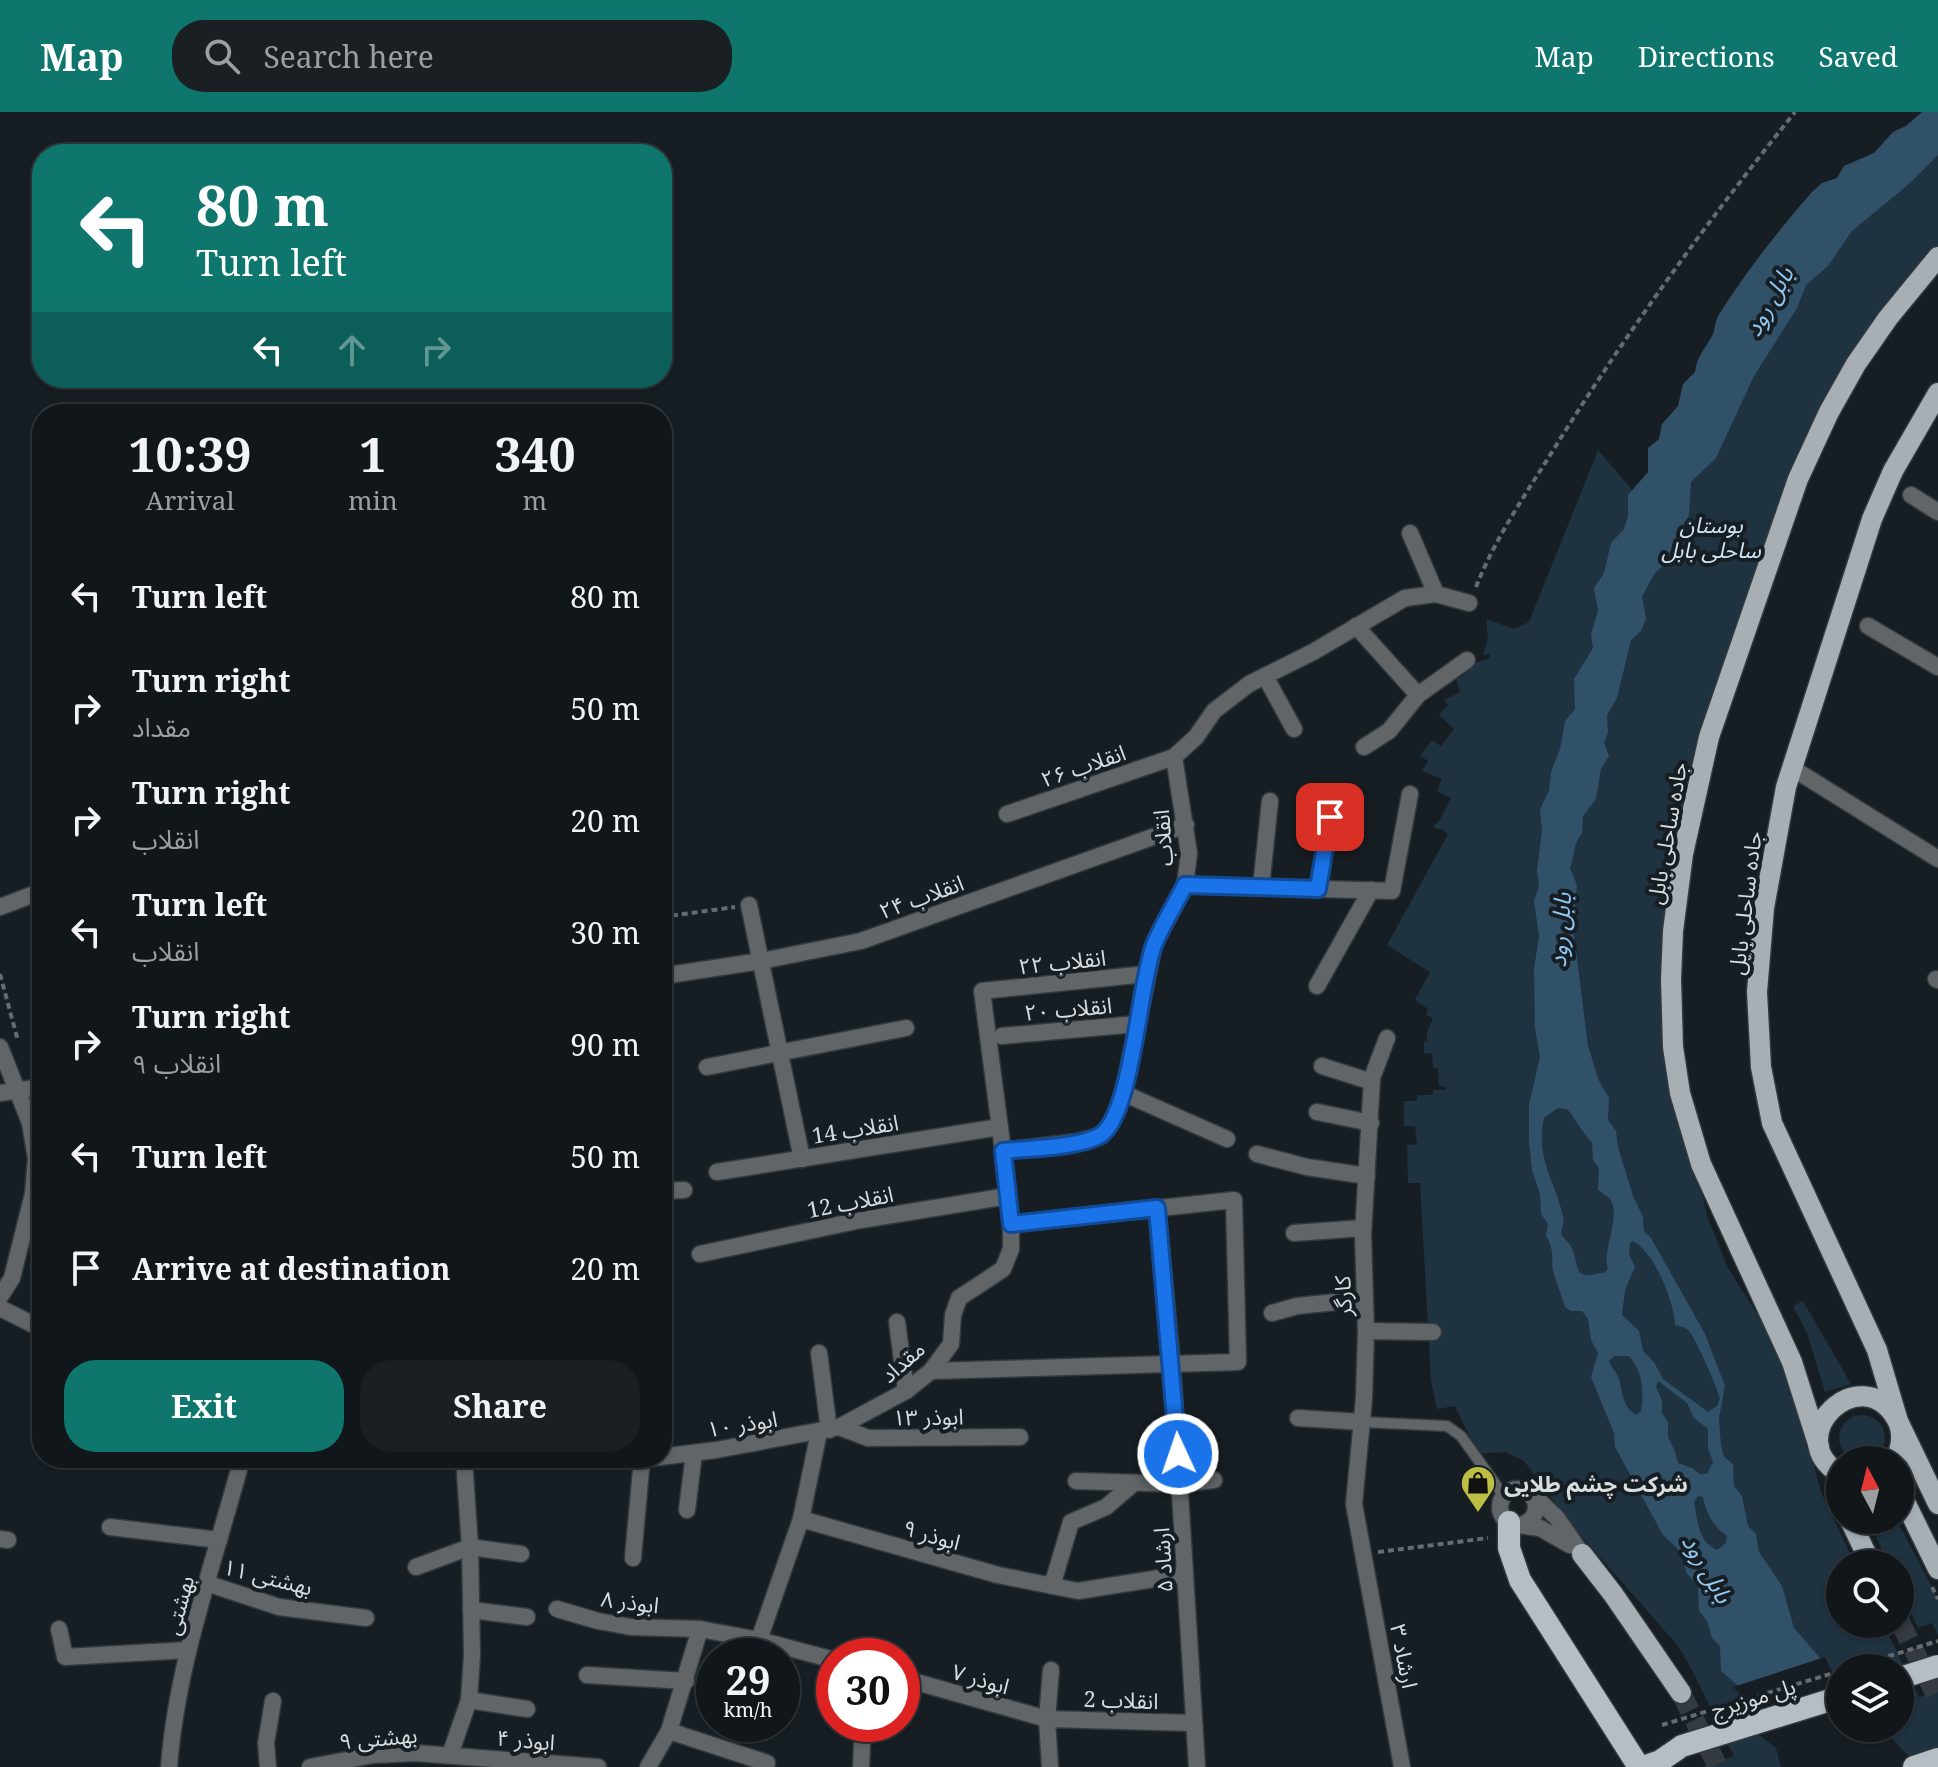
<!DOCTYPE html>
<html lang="en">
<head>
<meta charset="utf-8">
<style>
	body { margin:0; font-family:"Noto Serif","Noto Sans Arabic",serif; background:#1a1f23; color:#f1f3f6; height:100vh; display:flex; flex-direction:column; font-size:30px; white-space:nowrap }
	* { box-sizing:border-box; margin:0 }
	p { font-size:26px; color:#9c9fa2 }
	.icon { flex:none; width:44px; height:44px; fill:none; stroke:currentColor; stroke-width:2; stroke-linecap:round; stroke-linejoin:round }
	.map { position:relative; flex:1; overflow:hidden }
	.details { position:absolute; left:32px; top:292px; width:640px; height:1064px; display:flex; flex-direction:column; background:#11161a; border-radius:32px; box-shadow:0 2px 6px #0004,0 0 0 2px #303539 }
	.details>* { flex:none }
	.banner { position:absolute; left:32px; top:32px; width:640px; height:244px; border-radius:32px; box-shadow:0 2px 6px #0004,0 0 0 2px #303539; background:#0f766e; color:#fff; overflow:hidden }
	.needle { width:52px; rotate:353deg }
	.controls { position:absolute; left:1826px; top:1334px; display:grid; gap:16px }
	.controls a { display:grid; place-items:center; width:88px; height:88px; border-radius:50%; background:#11161a; box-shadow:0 2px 6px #0004,0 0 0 2px #303539; font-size:40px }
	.speed { position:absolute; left:696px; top:1526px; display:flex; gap:16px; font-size:40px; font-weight:700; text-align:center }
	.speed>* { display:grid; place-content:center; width:104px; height:104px; border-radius:50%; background:#11161a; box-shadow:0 2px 6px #0004,0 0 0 2px #303539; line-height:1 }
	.speed small { font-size:20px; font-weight:400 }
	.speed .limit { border:12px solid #d22; background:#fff; color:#111 }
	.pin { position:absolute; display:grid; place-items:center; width:68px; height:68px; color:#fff; margin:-34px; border-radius:16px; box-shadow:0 4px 12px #0006 }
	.me { position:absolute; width:88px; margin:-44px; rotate:357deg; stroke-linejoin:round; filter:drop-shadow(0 0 6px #0008) }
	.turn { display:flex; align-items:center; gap:28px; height:168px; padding:0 32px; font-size:36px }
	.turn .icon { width:104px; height:104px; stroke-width:2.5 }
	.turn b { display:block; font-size:56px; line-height:68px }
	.lanes { display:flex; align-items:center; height:76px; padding:0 32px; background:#0003; justify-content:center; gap:40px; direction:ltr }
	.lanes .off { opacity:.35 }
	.eta { display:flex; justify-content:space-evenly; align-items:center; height:136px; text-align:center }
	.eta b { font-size:48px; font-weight:700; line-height:56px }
	.cta { display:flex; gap:16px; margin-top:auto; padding:16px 32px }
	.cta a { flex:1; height:92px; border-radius:32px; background:#0f766e; color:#fff; font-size:32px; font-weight:700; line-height:92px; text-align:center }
	.cta a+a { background:#1a1f23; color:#f1f3f6 }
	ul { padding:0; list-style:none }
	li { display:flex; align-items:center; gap:24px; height:112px; padding:0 32px }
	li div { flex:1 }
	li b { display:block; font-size:30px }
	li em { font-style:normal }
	header { display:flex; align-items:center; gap:48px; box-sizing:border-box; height:112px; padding:0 40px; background:#0f766e; color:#fff }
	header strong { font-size:38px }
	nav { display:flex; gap:44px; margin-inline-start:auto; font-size:28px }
	.search { width:560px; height:72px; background:#1a1f23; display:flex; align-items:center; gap:20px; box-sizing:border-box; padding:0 28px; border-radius:32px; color:#9c9fa2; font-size:30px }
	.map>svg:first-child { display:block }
	.green { fill:#1e3240; fill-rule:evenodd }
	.water { fill:#315169; fill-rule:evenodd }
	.pier { fill:#171e23 }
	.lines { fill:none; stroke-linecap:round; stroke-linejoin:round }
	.primary-tunnel { stroke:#343a3f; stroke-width:20; stroke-dasharray:20 10; stroke-linecap:butt }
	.service-casing { stroke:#32393d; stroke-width:13 }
	.minor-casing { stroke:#32393d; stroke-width:19 }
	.primary-casing { stroke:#32393d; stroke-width:23 }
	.trunk-casing { stroke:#32393d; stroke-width:25 }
	.path { stroke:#656b6f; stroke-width:4; stroke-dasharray:6 4; stroke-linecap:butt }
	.service { stroke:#626568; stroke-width:10 }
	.minor { stroke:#626568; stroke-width:16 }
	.primary { stroke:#a7afb4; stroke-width:20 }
	.trunk { stroke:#b5bec4; stroke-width:22 }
	.trunk-bridge-casing { stroke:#32393d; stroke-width:25; stroke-linecap:butt }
	.path-bridge { stroke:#656b6f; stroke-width:4; stroke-dasharray:6 4; stroke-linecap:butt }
	.trunk-bridge { stroke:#b5bec4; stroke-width:22 }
	.route-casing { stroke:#114b97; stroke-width:20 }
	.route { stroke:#1a73e8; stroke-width:14 }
	.labels { text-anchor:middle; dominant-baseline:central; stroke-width:8; stroke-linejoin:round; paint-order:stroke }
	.park-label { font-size:22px; font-style:italic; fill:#cfe5f7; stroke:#171e23 }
	.street-label { font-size:22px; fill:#d7dcdf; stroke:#171e23 }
	.poi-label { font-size:22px; font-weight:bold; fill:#d7dcdf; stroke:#171e23; text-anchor:start }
	.water-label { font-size:24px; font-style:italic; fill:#8fc8f3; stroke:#171e23 }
</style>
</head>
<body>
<header>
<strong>Map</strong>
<div class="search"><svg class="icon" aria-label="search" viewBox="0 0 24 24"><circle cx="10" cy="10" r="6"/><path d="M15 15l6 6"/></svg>Search here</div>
<nav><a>Map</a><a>Directions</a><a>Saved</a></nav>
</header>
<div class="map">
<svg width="1938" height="1655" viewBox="0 0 1938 1655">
	<rect width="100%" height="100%" fill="#171e23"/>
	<g class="green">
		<path d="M1930 0H1938V145L1837 283 1709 625 1673 819 1680 981 1707 1104 1727 1154 1774 1229 1799 1298 1821 1380 1855 1452H1840V1512H1883L1919 1585 1938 1579V1655H1702L1734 1644 1693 1560 1678 1534 1571 1412 1524 1349 1505 1340 1478 1342 1455 1294 1437 1297 1431 1268 1420 1071H1408L1407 1033 1417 1032 1415 1014H1404V989H1417V983H1433V978H1445L1446 975 1439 974 1438 956H1433L1432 942 1424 941V930L1427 929V920L1433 906 1426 903 1428 897 1415 888 1430 860 1387 833 1448 722 1444 718 1434 716V712L1438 711 1451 686 1437 679 1442 667 1422 659 1428 649 1420 644 1432 628 1441 634 1454 617 1439 603 1448 593 1444 588 1460 580 1456 567 1465 563 1464 558 1473 552 1490 546 1489 542 1483 543 1488 527 1486 507 1514 517 1529 510 1598 338 1651 400 1790 148ZM1840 1556H1900V1616H1840Z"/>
		<path d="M1803 1189 1851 1272 1825 1280 1807 1221 1793 1194Z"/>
		<circle cx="1862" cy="1326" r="23"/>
		<path d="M1886 1411H1894L1901 1416 1938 1487V1523L1932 1511 1918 1516 1900 1477V1452H1888L1877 1426 1878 1417Z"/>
	</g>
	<path class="water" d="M1922 0H1938V43L1909 72 1852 119 1828 154 1806 173 1797 196 1754 264 1716 346 1691 370 1689 404 1678 419 1667 450 1655 461 1642 484 1646 507 1641 519 1631 528 1617 586 1607 603 1608 620 1604 631 1609 644 1601 657 1596 687 1583 704 1582 722C1572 733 1576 742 1570 756L1577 773 1575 795 1577 810 1574 823 1588 934 1599 969 1609 986 1608 1008 1616 1019 1618 1035 1633 1084 1643 1105 1644 1119 1651 1126 1705 1222 1725 1274 1719 1306 1721 1334 1724 1345 1733 1352 1734 1374 1742 1384 1748 1414 1756 1422 1759 1440 1782 1474 1794 1516 1821 1547 1840 1616 1781 1640 1742 1577 1721 1559 1720 1534 1712 1526 1707 1509 1699 1499 1698 1475 1686 1460 1681 1440 1663 1423 1615 1335 1614 1321 1591 1265 1598 1241 1591 1228 1588 1207 1582 1199H1571L1565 1195C1562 1184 1557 1174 1554 1163 1550 1146 1556 1142 1546 1124L1548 1112 1541 1102 1540 1082 1532 1058 1529 1030V992L1540 945 1535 916 1534 857 1539 824 1534 789 1539 774 1537 759 1542 718 1540 697 1549 679 1551 660 1560 637 1565 609 1575 597 1574 567 1593 536 1591 522 1598 499 1594 476 1604 461 1611 431 1624 417 1628 404V383L1648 360V336L1659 327 1662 312 1678 294 1683 272 1695 260C1697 243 1706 236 1713 222 1715 216 1715 210 1718 204 1745 161 1777 120 1811 81L1822 71 1837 66 1844 54 1874 41 1893 20 1906 14ZM1558 996 1567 997C1577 1008 1581 1020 1592 1030L1593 1048 1599 1056 1598 1078C1602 1081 1606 1083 1609 1086 1623 1101 1601 1140 1608 1157 1600 1165 1607 1159 1596 1162 1574 1167 1579 1155 1573 1139 1571 1132 1565 1128 1561 1122 1562 1116 1565 1110 1563 1104 1555 1069 1535 1045 1544 1006ZM1633 1129C1655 1141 1674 1189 1675 1213 1679 1214 1684 1215 1687 1217 1695 1223 1717 1276 1720 1286L1717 1294 1708 1300 1663 1267 1654 1250 1643 1239 1639 1219 1622 1203 1625 1178 1635 1155 1629 1142 1630 1131ZM1629 1244C1643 1260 1644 1279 1641 1299L1636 1303C1622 1294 1623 1281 1619 1267 1617 1260 1611 1256 1609 1249L1614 1244ZM1658 1269 1687 1291 1694 1306 1708 1317V1336L1713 1350 1707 1362H1700L1692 1356 1678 1351 1675 1339 1668 1325V1310L1662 1301V1288L1656 1275ZM1698 1384 1703 1385C1706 1401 1714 1416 1727 1424L1726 1431 1717 1438C1697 1429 1698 1408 1694 1390Z"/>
	<path class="pier" d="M1825 1545 1840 1577V1616H1884L1903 1639 1922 1655H1781L1776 1636 1754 1619 1743 1585 1733 1575Z"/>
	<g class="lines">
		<g class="primary-tunnel">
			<path d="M1900 1510 1938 1587"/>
			<path d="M1681 1581 1718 1655"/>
		</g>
		<defs>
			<path id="service" d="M1362 1310 1447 1314 1461 1324 1504 1384"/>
			<g id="minor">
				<path d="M1911 383 1938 400"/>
				<path d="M1410 421 1436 482"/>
				<path d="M1356 514 1418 583"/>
				<path d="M1868 514 1938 555"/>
				<path d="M1265 564 1294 617"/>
				<path d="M1364 635 1389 619 1418 583 1467 548"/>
				<path d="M1792 656 1938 747"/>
				<path d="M1007 702 1174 645 1196 625 1214 599 1249 572 1313 540 1405 486 1436 482 1469 491"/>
				<path d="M1185 773 1392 779 1410 682"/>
				<path d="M1261 775 1270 689"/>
				<path d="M1318 777 1334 681"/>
				<path d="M749 793 802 1047"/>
				<path d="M0 795 42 779"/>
				<path d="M662 864 761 849 861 829 1186 713"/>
				<path d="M1936 867 1938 868"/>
				<path d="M1317 874 1371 778"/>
				<path d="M1002 924 1137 912"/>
				<path d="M1387 926 1372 966 1363 1123 1366 1219 1364 1286 1354 1392 1402 1655"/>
				<path d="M0 935 30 1011 36 1047 33 1082 12 1166 0 1185"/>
				<path d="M1322 954 1372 970"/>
				<path d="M707 955 906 916"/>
				<path d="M0 981 42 975"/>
				<path d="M1123 981 1227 1027"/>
				<path d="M1317 1000 1371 1011"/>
				<path d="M662 1024H664"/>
				<path d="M1003 1039 1076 1030 1101 1024 1114 1006 1123 981 1154 833 1185 773 1189 741 1174 645"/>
				<path d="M1257 1042 1307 1055 1367 1064"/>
				<path d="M717 1060 1000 1015"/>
				<path d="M662 1079 684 1078"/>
				<path d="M1157 1096 1172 1252 1197 1655"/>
				<path d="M1294 1121 1363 1116"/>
				<path d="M700 1142 861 1108 1008 1084"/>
				<path d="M0 1196 42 1217"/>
				<path d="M1272 1201 1297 1194 1365 1187"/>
				<path d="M897 1210 906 1279"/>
				<path d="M1366 1219 1433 1220"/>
				<path d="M819 1241 829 1318"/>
				<path d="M931 1259 1238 1250 1234 1088 1011 1112"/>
				<path d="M1298 1306 1362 1310"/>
				<path d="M839 1315 868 1326 1020 1325"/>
				<path d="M652 1346 716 1338 839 1315 906 1279 931 1259 951 1232 953 1203 959 1186 1003 1157 1011 1137V1112L1003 1039 982 879 1146 862"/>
				<path d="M1076 1369 1179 1372 1214 1368"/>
				<circle cx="1518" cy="1395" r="18"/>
				<path d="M1532 1382 1557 1406 1582 1442"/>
				<path d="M687 1398 694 1341"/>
				<path d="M801 1407 998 1463 1078 1479 1185 1462"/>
				<path d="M1518 1413 1540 1416 1570 1433"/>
				<path d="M110 1415 219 1428"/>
				<path d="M0 1427 8 1428"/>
				<path d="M633 1446 642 1346"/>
				<path d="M416 1455 470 1435 521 1442"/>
				<path d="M206 1471 279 1495 366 1506"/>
				<path d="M1052 1474 1071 1410 1106 1395 1134 1371"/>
				<path d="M557 1497 598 1509 631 1515 700 1517 759 1528 834 1548"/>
				<path d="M471 1498 527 1505"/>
				<path d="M59 1517 65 1545 188 1538"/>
				<path d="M759 1528 801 1407 819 1320"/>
				<path d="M587 1563 686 1569"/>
				<path d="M902 1566 1047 1607 1194 1611"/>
				<path d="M469 1588 527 1597"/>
				<path d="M669 1619 767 1651"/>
				<path d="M450 1643 469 1588 472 1543 470 1435 464 1346"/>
				<path d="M169 1655C177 1549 215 1449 242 1346"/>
				<path d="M268 1655 266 1631 273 1589"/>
				<path d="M310 1655 373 1643 415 1641 598 1655"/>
				<path d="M648 1655 669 1619 700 1517"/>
				<path d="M861 1655 863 1612"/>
				<path d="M1050 1655 1047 1607 1051 1558"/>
			</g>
			<g id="primary">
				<path d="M1938 281 1893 359 1872 407 1786 675 1764 796 1757 880 1761 955 1772 1011 1877 1238 1898 1309 1938 1392"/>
				<path d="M1819 1335 1792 1250 1701 1052 1680 981 1673 935 1671 867 1673 819 1683 742 1709 625 1798 367 1829 300 1856 252 1888 206 1938 145"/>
				<path d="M1840 1362C1779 1325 1860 1246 1896 1306 1904 1319 1902 1335 1895 1348"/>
				<path d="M1900 1385 1907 1394 1938 1457"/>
				<path d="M1850 1408 1871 1452"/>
				<path d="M1582 1442 1613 1482 1681 1581"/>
			</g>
			<g id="trunk">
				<path d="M1509 1410V1436L1520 1468 1639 1655"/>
				<path d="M1643 1655 1660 1649 1682 1634"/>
				<path d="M1914 1655 1938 1647"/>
			</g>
		</defs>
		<use href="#service" class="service-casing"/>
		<use href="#minor" class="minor-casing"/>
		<use href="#primary" class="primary-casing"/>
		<use href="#trunk" class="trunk-casing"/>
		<g class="path">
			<path d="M1476 475C1496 424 1528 379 1557 332 1629 217 1710 106 1795 0"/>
			<path d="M662 805 735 795"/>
			<path d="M0 862 18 929"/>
			<path d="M1378 1440 1488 1426"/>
			<path d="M1932 1475 1938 1487"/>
		</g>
		<use href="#service" class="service"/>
		<use href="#minor" class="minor"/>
		<use href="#primary" class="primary"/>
		<use href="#trunk" class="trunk"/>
		<defs>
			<g id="trunk-bridge">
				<path d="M1900 1566 1938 1554"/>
				<path d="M1682 1634 1840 1585"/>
			</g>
		</defs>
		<use href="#trunk-bridge" class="trunk-bridge-casing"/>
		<g class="path-bridge">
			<path d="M1850 1556 1938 1529"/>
			<path d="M1662 1613 1840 1559"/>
		</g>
		<use href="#trunk-bridge" class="trunk-bridge"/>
	</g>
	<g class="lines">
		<defs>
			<path id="route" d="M1178 1342 1157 1096 1011 1112 1003 1039C1030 1036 1076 1036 1099 1024 1132 1007 1139 871 1154 833 1162 813 1175 793 1185 773L1318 777 1330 705"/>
		</defs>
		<use href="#route" class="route-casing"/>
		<use href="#route" class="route"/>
	</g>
	<defs>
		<symbol id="shop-pin" viewBox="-11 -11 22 30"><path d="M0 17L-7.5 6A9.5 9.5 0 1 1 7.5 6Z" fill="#bcbf43" stroke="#171e23"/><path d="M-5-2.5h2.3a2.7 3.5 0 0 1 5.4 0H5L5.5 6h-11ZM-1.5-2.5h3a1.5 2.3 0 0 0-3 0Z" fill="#111"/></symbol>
	</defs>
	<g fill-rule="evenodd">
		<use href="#shop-pin" x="1458" y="1351" width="40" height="54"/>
	</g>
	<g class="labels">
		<g class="park-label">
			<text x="1711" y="412">بوستان<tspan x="1711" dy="25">ساحلی بابل</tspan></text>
		</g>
		<g class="street-label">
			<text transform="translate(1083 653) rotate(-19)">انقلاب ۲۶</text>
			<text transform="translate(1666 721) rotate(-80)">جاده ساحلی بابل</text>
			<text transform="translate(1162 726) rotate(-94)">انقلاب</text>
			<text transform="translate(921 784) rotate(-20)">انقلاب ۲۴</text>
			<text transform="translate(1744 791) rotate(-83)">جاده ساحلی بایل</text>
			<text transform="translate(1062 849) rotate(-6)">انقلاب ۲۲</text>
			<text transform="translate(1068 896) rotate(-5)">انقلاب ۲۰</text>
			<text transform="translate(855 1016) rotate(-9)">انقلاب 14</text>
			<text transform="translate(850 1089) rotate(-11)">انقلاب 12</text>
			<text transform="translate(1342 1184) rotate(-92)">کارگر</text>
			<text transform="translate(902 1249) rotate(-41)">مقداد</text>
			<text transform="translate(928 1304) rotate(-1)">ابوذر ۱۳</text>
			<text transform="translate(742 1311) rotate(-9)">ابوذر ۱۰</text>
			<text transform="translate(932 1422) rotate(16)">ابوذر ۹</text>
			<text transform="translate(1162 1448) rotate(-93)">ارشاد ۵</text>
			<text transform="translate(268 1464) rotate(14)">بهشتی ۱۱</text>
			<text transform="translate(630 1489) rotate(7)">ابوذر ۸</text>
			<text transform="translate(178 1493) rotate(-75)">بهشتی</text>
			<text transform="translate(1405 1544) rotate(79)">ارشاد ۳</text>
			<text transform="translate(981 1566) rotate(16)">ابوذر ۷</text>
			<text transform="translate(1753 1585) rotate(-17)">پل موزیرج</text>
			<text transform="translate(1121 1587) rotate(2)">انقلاب 2</text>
			<text transform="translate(378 1625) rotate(-5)">بهشتی ۹</text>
			<text transform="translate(526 1627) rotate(5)">ابوذر ۴</text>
		</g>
		<g class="poi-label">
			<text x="1504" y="1371">شرکت چشم طلایی</text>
		</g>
		<g class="water-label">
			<text transform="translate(1768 189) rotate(-61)">بابل رود</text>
			<text transform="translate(1559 818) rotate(-86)">بابل رود</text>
			<text transform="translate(1708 1456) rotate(60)">بابل رود</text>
		</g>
	</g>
</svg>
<div class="controls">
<a><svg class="needle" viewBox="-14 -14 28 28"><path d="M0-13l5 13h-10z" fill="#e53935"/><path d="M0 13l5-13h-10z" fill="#9c9fa2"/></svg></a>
<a><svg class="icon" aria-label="search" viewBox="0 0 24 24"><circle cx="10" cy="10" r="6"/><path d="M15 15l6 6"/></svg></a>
<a><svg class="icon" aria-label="layers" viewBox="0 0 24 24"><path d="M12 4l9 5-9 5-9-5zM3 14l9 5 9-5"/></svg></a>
</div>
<div class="speed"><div>29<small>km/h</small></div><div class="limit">30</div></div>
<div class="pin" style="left:1330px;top:705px;background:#d93025"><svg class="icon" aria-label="arrive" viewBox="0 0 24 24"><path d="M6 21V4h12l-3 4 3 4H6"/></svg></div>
<svg class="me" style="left:1178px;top:1342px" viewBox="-20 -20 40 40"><circle r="17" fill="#1a73e8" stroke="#fff" stroke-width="3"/><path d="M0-11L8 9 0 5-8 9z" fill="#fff"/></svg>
<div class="banner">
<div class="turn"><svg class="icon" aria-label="left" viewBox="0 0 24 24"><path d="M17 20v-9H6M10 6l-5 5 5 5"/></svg><div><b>80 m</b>Turn left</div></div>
<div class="lanes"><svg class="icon" aria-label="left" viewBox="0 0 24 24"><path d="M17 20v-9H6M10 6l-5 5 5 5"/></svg><svg class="icon off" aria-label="ahead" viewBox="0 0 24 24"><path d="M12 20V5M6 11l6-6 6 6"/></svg><svg class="icon off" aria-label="right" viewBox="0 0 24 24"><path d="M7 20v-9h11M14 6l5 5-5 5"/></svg></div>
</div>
<section class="details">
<div class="eta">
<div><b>10:39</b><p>Arrival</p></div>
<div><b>1</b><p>min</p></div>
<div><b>340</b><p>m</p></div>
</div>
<ul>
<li><svg class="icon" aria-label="left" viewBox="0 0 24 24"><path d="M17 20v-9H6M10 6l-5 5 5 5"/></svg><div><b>Turn left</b></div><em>80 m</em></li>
<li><svg class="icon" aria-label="right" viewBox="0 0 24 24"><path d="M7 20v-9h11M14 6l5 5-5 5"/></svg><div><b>Turn right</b><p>مقداد</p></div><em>50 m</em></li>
<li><svg class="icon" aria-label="right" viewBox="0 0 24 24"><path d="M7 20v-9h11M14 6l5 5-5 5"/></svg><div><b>Turn right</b><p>انقلاب</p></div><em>20 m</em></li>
<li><svg class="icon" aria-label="left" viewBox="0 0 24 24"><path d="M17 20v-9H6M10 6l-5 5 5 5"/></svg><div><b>Turn left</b><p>انقلاب</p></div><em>30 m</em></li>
<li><svg class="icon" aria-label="right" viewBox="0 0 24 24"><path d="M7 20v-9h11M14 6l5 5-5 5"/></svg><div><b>Turn right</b><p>انقلاب ۹</p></div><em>90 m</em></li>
<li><svg class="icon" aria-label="left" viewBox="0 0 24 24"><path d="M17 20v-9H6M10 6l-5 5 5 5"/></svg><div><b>Turn left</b></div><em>50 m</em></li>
<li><svg class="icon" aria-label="arrive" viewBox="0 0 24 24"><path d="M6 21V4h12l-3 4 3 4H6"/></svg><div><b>Arrive at destination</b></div><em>20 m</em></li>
</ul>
<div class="cta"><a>Exit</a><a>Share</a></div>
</section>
</div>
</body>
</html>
